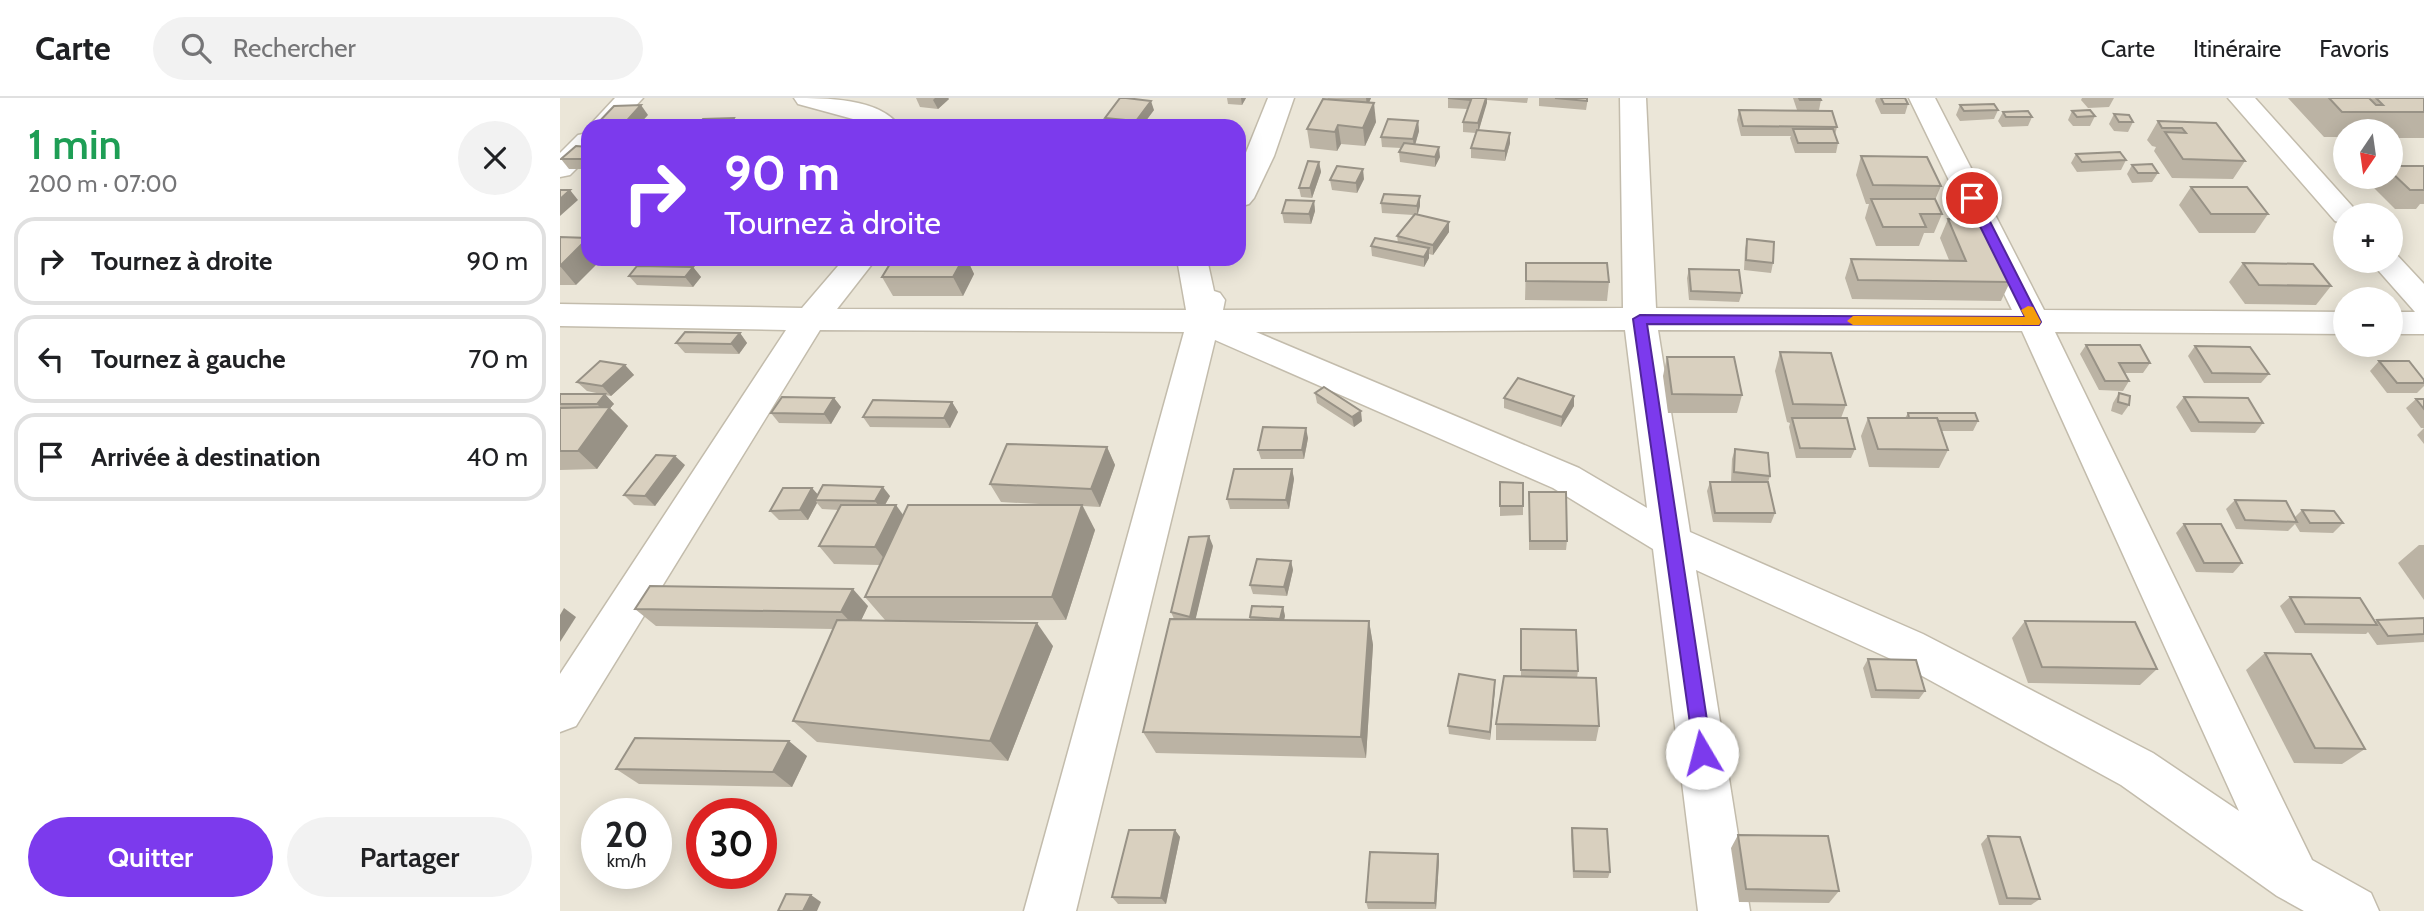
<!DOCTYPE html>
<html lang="fr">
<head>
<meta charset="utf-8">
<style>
	body { margin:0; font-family:Cabin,sans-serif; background:#f2f2f2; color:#202124; height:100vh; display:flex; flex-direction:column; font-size:26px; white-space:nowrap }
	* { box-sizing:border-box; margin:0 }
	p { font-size:23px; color:#757577 }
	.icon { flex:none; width:38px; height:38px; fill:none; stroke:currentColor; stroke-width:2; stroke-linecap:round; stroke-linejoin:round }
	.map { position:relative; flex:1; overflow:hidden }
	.panel { display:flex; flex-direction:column; background:#fff; width:560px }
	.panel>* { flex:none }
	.hud { position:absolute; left:21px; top:21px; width:665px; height:147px; border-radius:21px; box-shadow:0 4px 18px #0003; background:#7c3aed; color:#fff; overflow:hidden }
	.needle { width:46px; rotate:193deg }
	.fabs { position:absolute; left:1773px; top:21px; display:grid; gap:14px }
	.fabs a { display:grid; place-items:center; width:70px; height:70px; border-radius:50%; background:#fff; box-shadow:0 4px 18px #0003; font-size:35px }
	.speed { position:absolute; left:21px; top:700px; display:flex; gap:14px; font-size:35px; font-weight:700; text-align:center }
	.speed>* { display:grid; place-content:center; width:91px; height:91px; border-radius:50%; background:#fff; box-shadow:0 4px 18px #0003; line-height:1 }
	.speed small { font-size:18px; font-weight:400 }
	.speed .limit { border:10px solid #d22; background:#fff; color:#111 }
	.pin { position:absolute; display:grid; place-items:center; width:60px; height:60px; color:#fff; margin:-30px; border:4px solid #fff; border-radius:50%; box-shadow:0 2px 7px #0007 }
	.me { position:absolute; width:77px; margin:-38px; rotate:352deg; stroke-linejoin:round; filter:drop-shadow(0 0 5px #0008) }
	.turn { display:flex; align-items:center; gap:24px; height:147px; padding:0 28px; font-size:32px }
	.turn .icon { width:91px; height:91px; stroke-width:2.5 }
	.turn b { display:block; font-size:49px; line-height:60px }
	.round { display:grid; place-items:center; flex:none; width:74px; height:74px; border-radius:37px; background:#f2f2f2 }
	.headline { display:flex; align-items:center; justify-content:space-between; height:119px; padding:0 28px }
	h1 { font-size:42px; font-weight:600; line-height:52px; color:#1e9e55 }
	.button { display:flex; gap:14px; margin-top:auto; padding:14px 28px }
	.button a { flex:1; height:80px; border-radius:42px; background:#7c3aed; color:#fff; font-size:28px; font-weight:600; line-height:80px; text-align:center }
	.button a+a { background:#f2f2f2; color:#202124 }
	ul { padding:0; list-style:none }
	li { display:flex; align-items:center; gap:21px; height:88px; margin:0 14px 10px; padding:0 14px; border:4px solid #e0e0e0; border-radius:21px }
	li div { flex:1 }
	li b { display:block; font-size:26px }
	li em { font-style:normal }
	header { display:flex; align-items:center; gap:42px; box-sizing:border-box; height:98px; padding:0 35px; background:#fff; border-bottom:2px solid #e0e0e0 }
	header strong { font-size:33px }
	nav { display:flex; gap:38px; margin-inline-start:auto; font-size:24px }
	.search { width:490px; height:63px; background:#f2f2f2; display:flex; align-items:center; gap:18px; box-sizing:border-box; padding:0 24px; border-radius:38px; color:#757577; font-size:26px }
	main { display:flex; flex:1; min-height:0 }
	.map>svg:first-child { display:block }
	.residential { fill:#ebe6d8; fill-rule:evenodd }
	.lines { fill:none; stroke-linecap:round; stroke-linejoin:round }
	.minor-casing { stroke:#c3bcac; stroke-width:3 }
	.minor { fill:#fff; fill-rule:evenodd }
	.wall { fill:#bbb3a4 }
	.shaded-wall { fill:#989286 }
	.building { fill:#d9d0bf; stroke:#989286; stroke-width:2 }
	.route { fill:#7c3aed; stroke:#51269a; stroke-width:2 }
	.slow { fill:#f59e0b }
</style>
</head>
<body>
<header>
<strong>Carte</strong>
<div class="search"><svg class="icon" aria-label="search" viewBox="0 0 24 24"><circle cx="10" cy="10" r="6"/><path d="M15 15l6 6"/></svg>Rechercher</div>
<nav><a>Carte</a><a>Itinéraire</a><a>Favoris</a></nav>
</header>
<main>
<section class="panel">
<div class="headline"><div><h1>1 min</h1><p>200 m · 07:00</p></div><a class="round"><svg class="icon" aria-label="close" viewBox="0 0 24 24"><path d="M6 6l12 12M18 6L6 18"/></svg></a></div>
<ul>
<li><svg class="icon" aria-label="right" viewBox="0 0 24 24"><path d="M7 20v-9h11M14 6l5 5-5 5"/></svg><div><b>Tournez à droite</b></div><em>90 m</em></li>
<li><svg class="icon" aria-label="left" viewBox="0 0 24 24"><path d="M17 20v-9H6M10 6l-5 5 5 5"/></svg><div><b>Tournez à gauche</b></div><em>70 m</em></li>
<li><svg class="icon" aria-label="arrive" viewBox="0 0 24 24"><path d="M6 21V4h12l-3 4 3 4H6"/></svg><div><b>Arrivée à destination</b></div><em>40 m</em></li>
</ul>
<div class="button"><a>Quitter</a><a>Partager</a></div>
</section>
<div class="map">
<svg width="1864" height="813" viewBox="0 0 1864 813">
	<rect width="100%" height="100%" fill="#f6f3eb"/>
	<path class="residential" d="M0 0H1864V813H0ZM28 28H679V161H28ZM1785 33H1830V79H1785ZM1785 117H1830V163H1785ZM1785 201H1830V247H1785ZM37 716H96V775H37ZM142 716H201V775H142Z"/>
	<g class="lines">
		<defs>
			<g id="minor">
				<path d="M55 0H83L57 28H29Z"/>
				<path d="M234 0C264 0 320 0 339 28H306L293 21 238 6Z"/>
				<path d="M708 0H734L714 58 694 100 689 106 679 109V72Z"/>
				<path d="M1060 0H1086L1096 210 1452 212 1349 0H1375L1484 212 1785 214V236L1495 234 1752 762 1811 795 1819 813H1744L1717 798 1561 687 1333 562 1136 472 1190 813H1138L1093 451 993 390 655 242 516 813H464L624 234 260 232 16 628 0 634V576L226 232 0 228V206L242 210 284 161H316L277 211 626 212 617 161H647L654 193 660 195 665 202 663 212 1063 210ZM1065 232 1087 410 1019 370 696 234ZM1098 232 1462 233 1679 713 1593 655 1363 536 1130 434Z"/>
				<path d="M1668 0H1695L1800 117H1785V126L1775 123Z"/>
				<path d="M28 35V59L10 77 0 79V55L18 37Z"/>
				<path d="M1830 155 1836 156 1864 186V236H1830V214H1855L1810 163H1830Z"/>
			</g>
		</defs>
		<use href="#minor" class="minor-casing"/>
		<use href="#minor" class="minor"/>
	</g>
	<g class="wall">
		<path d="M356 0H388L389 1 378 11 360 9Z"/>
		<path d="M667 0H686L682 7 668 6Z"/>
		<path d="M768 0H811L809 5 816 24 805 48 781 46 777 53 750 50 747 31Z"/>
		<path d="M888 0H968L967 5 927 2 919 32 950 45 945 63 911 60V50L916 35 903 34V24L907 11 888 10Z"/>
		<path d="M979 0H1028L1026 12 979 8Z"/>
		<path d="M1233 0H1260L1261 2 1259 12H1237Z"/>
		<path d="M1316 0H1345L1348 6 1345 16H1321L1315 3Z"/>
		<path d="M1522 0H1554L1549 9 1528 10 1521 2Z"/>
		<path d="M1728 0H1864V40H1830V33H1785V39H1764Z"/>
		<path d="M1400 7 1438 12 1434 21 1400 23 1396 17Z"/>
		<path d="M594 12 582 28H547L545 20Z"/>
		<path d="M1179 12 1277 29 1275 37 1278 45 1276 55H1235L1230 40 1231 38H1181L1177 22Z"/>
		<path d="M1512 13 1535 18 1530 28H1513L1508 22Z"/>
		<path d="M1443 14 1472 19 1468 28 1442 29 1438 23Z"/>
		<path d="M1554 16 1573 24 1568 34 1554 33 1549 26Z"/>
		<path d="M858 23 859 33 855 46 880 59 875 69 840 64 839 54 841 50 822 49 821 39Z"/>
		<path d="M1598 23 1656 25 1685 63 1673 81 1612 80 1594 53 1596 49 1592 48 1587 42Z"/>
		<path d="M28 49V71H9L1 61Z"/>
		<path d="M1516 56 1566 62 1561 72 1517 74 1511 65Z"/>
		<path d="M1301 58 1381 88 1375 102 1382 116 1374 135H1364L1359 148H1316L1305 120 1309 106H1306L1296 77Z"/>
		<path d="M759 64 761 74 752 100 741 99 739 90Z"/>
		<path d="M1572 67 1598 75 1592 84 1572 85 1567 76Z"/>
		<path d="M1830 68H1864V106H1860L1856 111H1835L1811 87 1817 79H1830Z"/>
		<path d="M804 81 797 95 772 92 770 82Z"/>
		<path d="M1631 89 1708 116 1695 135H1639L1619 107Z"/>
		<path d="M754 103 755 113 751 126 724 125 722 115Z"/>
		<path d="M821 105 860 108 858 116 889 134 873 157 869 156V160L864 169 812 158 811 148 838 145 837 138 853 117 822 115Z"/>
		<path d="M1388 121 1450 184 1441 203 1292 201 1285 180 1291 161 1389 162 1380 140Z"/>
		<path d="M0 139 16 187H0Z"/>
		<path d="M1187 141 1213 165 1211 175 1184 172 1185 151Z"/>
		<path d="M333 161H407L414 176 403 198H333L322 179Z"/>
		<path d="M966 165 1049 184 1047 203 965 202Z"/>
		<path d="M1683 165 1771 188 1756 207 1685 206 1669 184Z"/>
		<path d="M133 169 141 179 133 189 77 187 69 178Z"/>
		<path d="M1129 171 1182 195 1179 204 1129 202 1127 180Z"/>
		<path d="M180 235 187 245 179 256 125 255 116 245Z"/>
		<path d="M1526 247 1590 265 1583 275H1565L1569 283 1563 293 1539 292 1520 256Z"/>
		<path d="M1635 248 1709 276 1701 285H1644L1628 258Z"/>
		<path d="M1220 254 1286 307 1281 320 1295 351 1291 360H1236L1229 329 1230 325 1227 324 1215 273Z"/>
		<path d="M1107 259 1182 297 1177 315H1108L1103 278Z"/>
		<path d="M1819 263 1864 282V288L1857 295H1827L1810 273Z"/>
		<path d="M65 267 74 277 51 298 45 297 54 306 50 310 68 328 37 371 0 372V296H41L27 293 17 284Z"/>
		<path d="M755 295 802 323 794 329 757 305Z"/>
		<path d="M1559 295 1569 307 1562 317 1551 313 1553 305Z"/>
		<path d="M1624 299 1703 325 1695 335 1631 334 1616 309Z"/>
		<path d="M274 300 281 309 271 326 219 325 211 315Z"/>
		<path d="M944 300 1014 308 1001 329 944 310Z"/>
		<path d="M1856 301H1864V346L1857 337 1864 330H1861L1846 310Z"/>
		<path d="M392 304 398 314 390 330 310 329 303 319Z"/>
		<path d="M1348 315 1418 323 1413 333H1381L1388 352 1379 370 1309 369 1301 338 1308 320H1345Z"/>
		<path d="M748 340 744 361H701L698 352Z"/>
		<path d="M547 349 555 367 540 409 523 408 535 432 506 522 354 523 493 548 448 663 257 644 233 623 273 531 96 528 75 511 308 508 301 522H325L305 499 320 467 274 466 259 448 279 412 262 411 257 405 248 422H219L210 413 252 390 258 397 330 398 325 407 343 417 498 407 441 404 430 386Z"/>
		<path d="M1175 351 1210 378 1208 384 1215 415 1211 425 1153 424 1147 393 1150 384 1171 383 1172 361Z"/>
		<path d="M125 367 95 408 74 407 64 397Z"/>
		<path d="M732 371 734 381 729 411H670L667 401Z"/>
		<path d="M940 384 963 408V417L940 418Z"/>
		<path d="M969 394 1007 443 1006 452H969Z"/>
		<path d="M1675 402 1735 419 1742 412 1783 425 1773 435 1740 434 1735 426 1728 433 1676 431 1666 411Z"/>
		<path d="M1624 426 1682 465 1673 475 1636 474 1616 435Z"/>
		<path d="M1859 447H1864V502L1838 465Z"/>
		<path d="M653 448 635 522H690V519L723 509 725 518 724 522 809 523 813 547 806 660 596 655 583 634 614 521 611 514Z"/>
		<path d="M731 463 733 472 727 498 693 496 690 487Z"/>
		<path d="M1730 499 1815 524 1817 522 1864 520V544L1817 547 1808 534 1806 536 1735 535 1720 508Z"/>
		<path d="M1465 523 1597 571 1580 587 1468 585 1452 540Z"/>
		<path d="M961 540 1018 573 1017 580 1039 628 1036 643 936 642V626L961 578Z"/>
		<path d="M1705 555 1805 651 1782 666 1734 665 1686 572Z"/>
		<path d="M1308 561 1365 593 1359 601 1311 600 1303 570Z"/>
		<path d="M935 590 930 642 889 636 888 628Z"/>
		<path d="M247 658 232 689 79 686 56 671Z"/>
		<path d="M1012 730 1050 774 1048 780H1013L1011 737Z"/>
		<path d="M615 732 620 739 606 806H558L552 799Z"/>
		<path d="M1178 737 1279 793 1269 805 1179 804 1171 750Z"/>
		<path d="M1428 738 1480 801 1471 807H1439L1421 746Z"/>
		<path d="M878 756 879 763 876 811H808L806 804Z"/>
	</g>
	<g class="shaded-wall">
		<path d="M375 0H388L389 1 378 11 373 2Z"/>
		<path d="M681 0H686L682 7Z"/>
		<path d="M806 0H811L807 9Z"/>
		<path d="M926 0H927V5L918 35V25Z"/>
		<path d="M591 3 594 12 582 28H578L576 23Z"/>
		<path d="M814 5 816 24 805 48 803 30Z"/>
		<path d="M81 7 88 17 78 28H62Z"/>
		<path d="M174 20 179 28H169Z"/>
		<path d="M858 23 859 33 854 51 853 41Z"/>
		<path d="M778 27 781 46 777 53 775 34Z"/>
		<path d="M950 35V45L945 63V53Z"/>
		<path d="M879 49 880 59 875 69V59Z"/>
		<path d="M759 64 761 74 752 100 750 90Z"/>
		<path d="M803 71 804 81 797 95 796 85Z"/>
		<path d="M10 92 18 102 0 118V101Z"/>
		<path d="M860 98V108L857 118V108Z"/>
		<path d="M754 103 755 113 751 126 749 116Z"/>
		<path d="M889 124V134L873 157V147Z"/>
		<path d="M28 140V161H42L16 187 0 168Z"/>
		<path d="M869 150V160L864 169V159Z"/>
		<path d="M403 161H407L414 176 403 198 393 179Z"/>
		<path d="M133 169 141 179 133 189 125 179Z"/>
		<path d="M180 235 187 245 179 256 171 246Z"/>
		<path d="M65 267 74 277 51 298 42 288Z"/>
		<path d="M45 296 54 306 50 310 68 328 37 371 18 353 46 315 37 306Z"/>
		<path d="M1014 298V308L1001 329 1002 319Z"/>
		<path d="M274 300 281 309 271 326 264 316Z"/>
		<path d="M392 304 398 314 390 330 384 320Z"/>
		<path d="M801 313 802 323 794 329 792 319Z"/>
		<path d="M746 330 748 340 744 361 742 352Z"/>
		<path d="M547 349 555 367 540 409 531 391Z"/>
		<path d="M115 358 125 367 95 408 85 398Z"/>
		<path d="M732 371 734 381 729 411 726 402Z"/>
		<path d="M323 389 330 398 322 412 315 403Z"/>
		<path d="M252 390 260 399 255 402 257 405 248 422 240 412Z"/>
		<path d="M336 407 349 425 329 467 315 449Z"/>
		<path d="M522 407 535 432 506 522 492 499Z"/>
		<path d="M649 438 653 448 634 528 630 519Z"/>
		<path d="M731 463 733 472 727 498 724 489Z"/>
		<path d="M293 491 308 508 297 531 281 514Z"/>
		<path d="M723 509 725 518 722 530 720 521Z"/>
		<path d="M4 510 16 519 0 544V517Z"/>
		<path d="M809 523 813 547 806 660 801 639Z"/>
		<path d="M477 525 493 548 448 663 430 643Z"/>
		<path d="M935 582V590L930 642V634Z"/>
		<path d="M229 643 247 658 232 689 213 674Z"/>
		<path d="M615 732 620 739 606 806 601 800Z"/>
		<path d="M878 756 879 763 876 811 875 805Z"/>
		<path d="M251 797 261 804 257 813H243Z"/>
	</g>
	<g class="building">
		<path d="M560 0H566L591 3 576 23 545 20Z"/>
		<path d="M888 0H926L918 25 903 24 911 2Z"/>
		<path d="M995 0H1027V3Z"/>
		<path d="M1239 0H1260L1261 2H1240Z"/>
		<path d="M1321 0H1345L1348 6H1324Z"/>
		<path d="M1769 0H1809L1816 7H1823L1816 0H1864V14H1782Z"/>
		<path d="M763 1 814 5 803 30 778 27 775 34 747 31Z"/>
		<path d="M1434 6 1438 12 1404 13 1400 7Z"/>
		<path d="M81 7 62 28H35L54 8Z"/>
		<path d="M1179 12 1272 13 1277 29 1183 28Z"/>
		<path d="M1530 12 1535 18 1517 19 1512 13Z"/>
		<path d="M1468 13 1472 19H1446L1443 14Z"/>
		<path d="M1554 16 1569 17 1573 24H1559Z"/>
		<path d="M174 20 169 28H138L143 21Z"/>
		<path d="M828 21 858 23 853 41 821 39Z"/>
		<path d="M1598 23 1656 25 1685 63 1623 61 1605 34 1626 35 1622 30H1602Z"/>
		<path d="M1233 31H1273L1278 45H1238Z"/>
		<path d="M917 32 950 35 945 53 911 50Z"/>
		<path d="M844 45 879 49 875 59 839 54Z"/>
		<path d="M16 48 28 49V61H1Z"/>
		<path d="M1560 54 1566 62 1522 64 1516 56Z"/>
		<path d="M1301 58 1367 59 1381 88 1313 87Z"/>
		<path d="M748 63 759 64 750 90H739Z"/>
		<path d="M1592 66 1598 75H1578L1572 67Z"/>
		<path d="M777 68 803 71 796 85 770 82Z"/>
		<path d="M1830 68H1864V92H1850L1830 73Z"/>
		<path d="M1631 89H1687L1708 116H1651Z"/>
		<path d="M0 92H10L0 101Z"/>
		<path d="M824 96 860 98 857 108 821 105Z"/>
		<path d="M1311 101H1375L1382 116H1360L1366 129H1323Z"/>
		<path d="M726 102 754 103 749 116 722 115Z"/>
		<path d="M855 116 889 124 873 147 837 138Z"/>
		<path d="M1388 121 1420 122 1450 184 1298 182 1291 161 1406 163Z"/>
		<path d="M0 139 28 140 0 168Z"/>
		<path d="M815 140 869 150 864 159 811 148Z"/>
		<path d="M1187 141 1214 144 1213 165 1186 162Z"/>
		<path d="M333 161H403L393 179H322Z"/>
		<path d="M966 165H1047L1049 184 966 183Z"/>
		<path d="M1683 165 1753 166 1771 188 1699 187Z"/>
		<path d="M77 168 133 169 125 179 69 178Z"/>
		<path d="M1129 171 1179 172 1182 195 1131 193Z"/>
		<path d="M125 234 180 235 171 246 116 245Z"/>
		<path d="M1526 247H1580L1590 265H1559L1569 283H1545Z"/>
		<path d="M1635 248 1690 249 1709 276 1652 275Z"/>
		<path d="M1220 254 1271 255 1286 307 1233 306Z"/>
		<path d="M1107 259H1174L1182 297 1112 296Z"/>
		<path d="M40 263 65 267 42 288 17 284Z"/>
		<path d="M1819 263H1849L1864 282V285H1837Z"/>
		<path d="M958 280 1014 298 1002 319 944 300Z"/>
		<path d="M764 289 801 313 792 319 755 295Z"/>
		<path d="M1559 295 1570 298 1569 307 1558 304Z"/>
		<path d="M0 296H45L37 306H0Z"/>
		<path d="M222 299 274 300 264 316 211 315Z"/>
		<path d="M1624 299 1688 300 1703 325 1639 324Z"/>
		<path d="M1856 301H1864V311Z"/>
		<path d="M313 302 392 304 384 320 303 319Z"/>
		<path d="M50 309 18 353H0V310Z"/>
		<path d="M1348 315H1415L1418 323H1378L1377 320H1349Z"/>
		<path d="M1232 320H1287L1295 351 1240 350Z"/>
		<path d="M1308 320H1377L1388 352 1318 351Z"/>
		<path d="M703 329 746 330 742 352H698Z"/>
		<path d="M447 346 547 349 531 391 430 386Z"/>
		<path d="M1175 351 1208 355 1210 378 1174 374Z"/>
		<path d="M96 357 115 358 85 398 64 397Z"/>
		<path d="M674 371H732L726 402 667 401Z"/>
		<path d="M940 384 963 385V408H940Z"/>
		<path d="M1150 384H1208L1215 415H1155Z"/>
		<path d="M263 387 323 389 315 403 255 402Z"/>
		<path d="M223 390H252L240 412 210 413Z"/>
		<path d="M969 394H1006L1007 443H970Z"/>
		<path d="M1675 402 1726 403 1737 424 1685 422Z"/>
		<path d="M281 407H336L315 449 259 448Z"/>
		<path d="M348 407H522L492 499H305Z"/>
		<path d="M1742 412 1774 413 1783 425H1750Z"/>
		<path d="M1624 426H1661L1682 465H1644Z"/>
		<path d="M649 438 630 519 611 514 629 439Z"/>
		<path d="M697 461 731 463 724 489 690 487Z"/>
		<path d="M90 488 293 491 281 514 75 511Z"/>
		<path d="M1730 499 1800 500 1817 527 1745 526Z"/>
		<path d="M692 508 723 509 720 521 690 519Z"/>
		<path d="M1864 520V536L1828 538 1817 522Z"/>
		<path d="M610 521 809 523 801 639 583 634Z"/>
		<path d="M277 522 477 525 430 643 233 623Z"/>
		<path d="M1465 523 1575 524 1597 571 1482 569Z"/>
		<path d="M961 531 1016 532 1018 573 961 572Z"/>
		<path d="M1705 555 1751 556 1805 651 1755 650Z"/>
		<path d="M1308 561 1356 562 1365 593 1316 592Z"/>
		<path d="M899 576 935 582 930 634 888 628Z"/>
		<path d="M944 578 1036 580 1039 628 936 626Z"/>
		<path d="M75 640 229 643 213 674 56 671Z"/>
		<path d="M1012 730 1047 731 1050 774 1014 773Z"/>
		<path d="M569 732H615L601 800 552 799Z"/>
		<path d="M1178 737 1268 738 1279 793 1186 791Z"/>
		<path d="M1428 738 1460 739 1480 801 1447 800Z"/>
		<path d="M810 754 878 756 875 805 806 804Z"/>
		<path d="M226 796 251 797 243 813H218Z"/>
	</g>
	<path class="route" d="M1412 96 1418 100 1481 224 1479 227 1087 226 1152 655 1149 661 1142 664 1135 661 1073 221 1080 217 1465 219 1406 100Z"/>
	<path class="slow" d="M1468 208 1473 209 1481 224 1479 227H1293L1287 223 1293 218 1465 219 1461 212Z"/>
</svg>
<div class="fabs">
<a><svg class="needle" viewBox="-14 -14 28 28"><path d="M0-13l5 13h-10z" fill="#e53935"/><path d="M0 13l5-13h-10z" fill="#757577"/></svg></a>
<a>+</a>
<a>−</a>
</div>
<div class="speed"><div>20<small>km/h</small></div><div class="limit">30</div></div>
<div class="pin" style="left:1412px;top:100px;background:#d93025"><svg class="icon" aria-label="arrive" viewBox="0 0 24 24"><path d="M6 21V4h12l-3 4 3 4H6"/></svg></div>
<svg class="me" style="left:1142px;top:655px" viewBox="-20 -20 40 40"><circle r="19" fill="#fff"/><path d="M0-13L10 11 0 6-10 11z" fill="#7c3aed"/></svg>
<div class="hud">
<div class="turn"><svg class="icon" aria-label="right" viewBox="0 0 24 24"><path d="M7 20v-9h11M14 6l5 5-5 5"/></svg><div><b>90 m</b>Tournez à droite</div></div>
</div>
</div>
</main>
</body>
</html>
